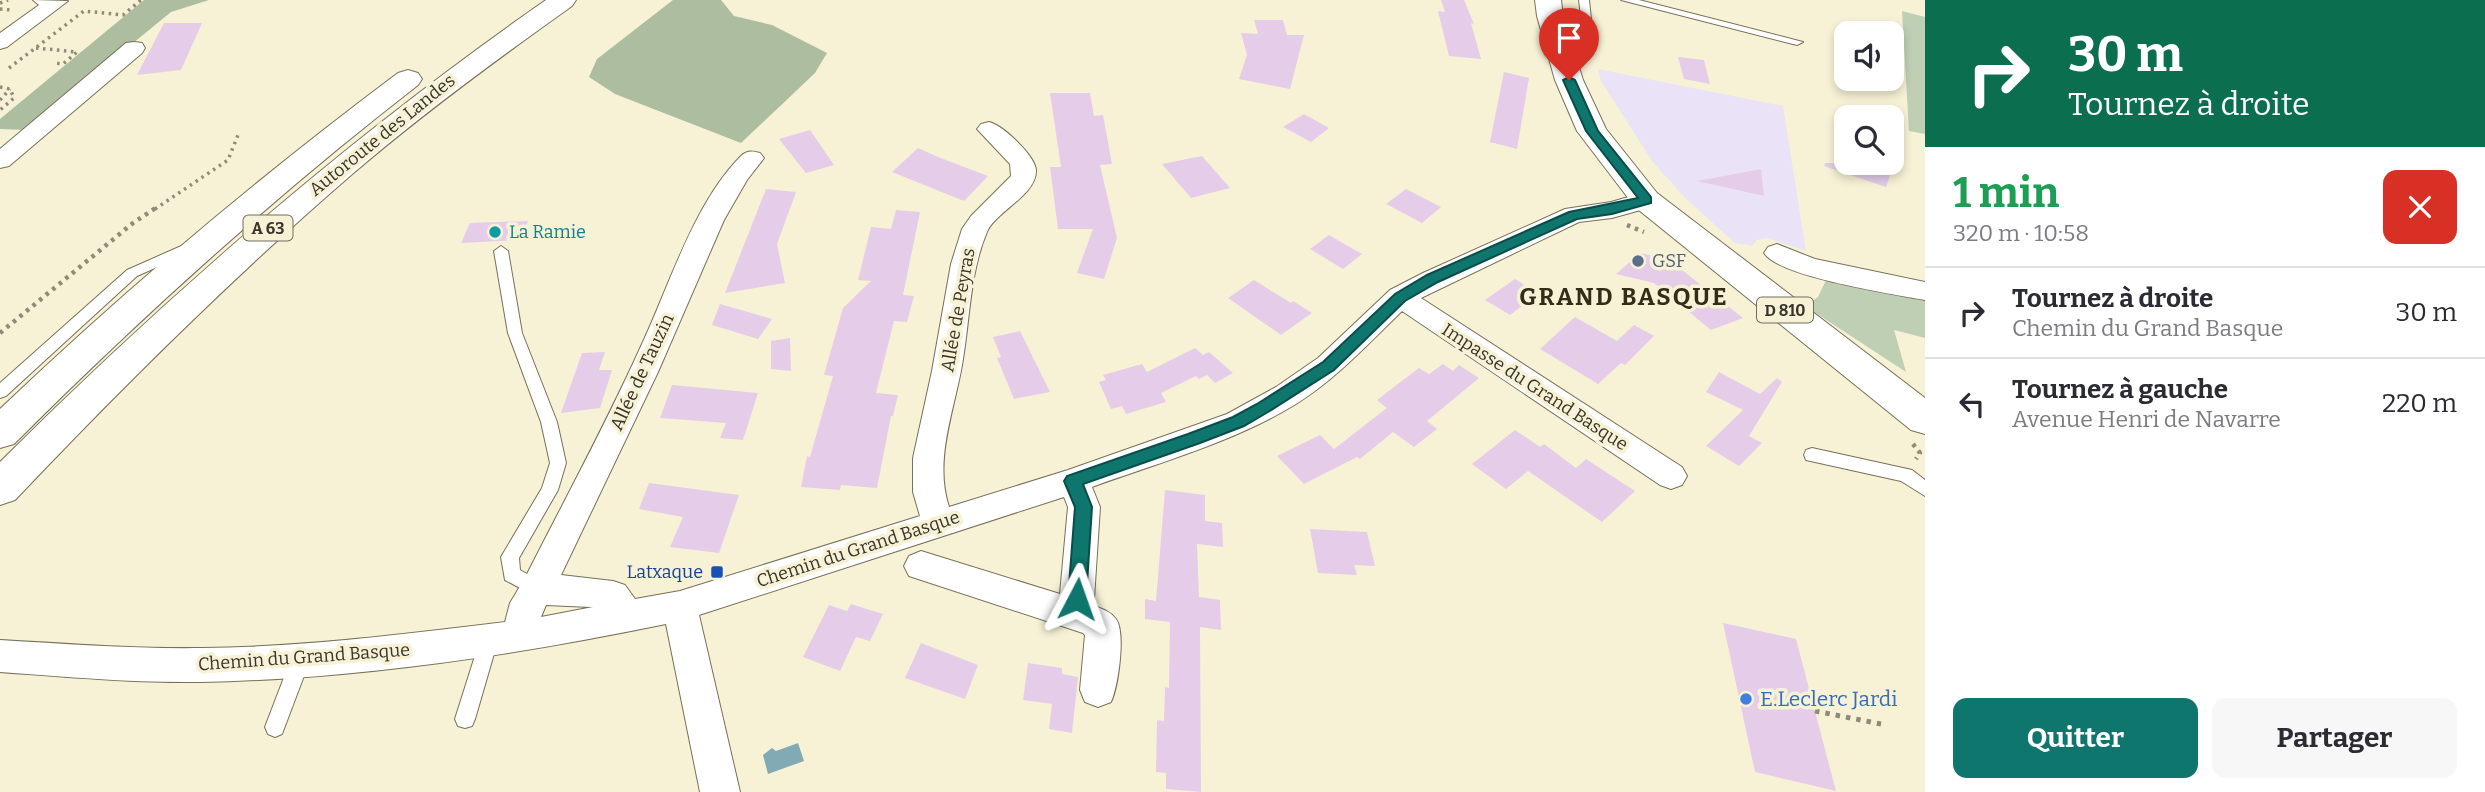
<!DOCTYPE html>
<html lang="fr">
<head>
<meta charset="utf-8">
<style>
	body { margin:0; font-family:Bitter,serif; background:#f7f7f7; color:#2b2b33; height:100vh; display:flex; flex-direction:column; font-size:26px; white-space:nowrap }
	* { box-sizing:border-box; margin:0 }
	p { font-size:23px; color:#7c7c81 }
	.icon { flex:none; width:38px; height:38px; fill:none; stroke:currentColor; stroke-width:2; stroke-linecap:round; stroke-linejoin:round }
	.map { position:relative; flex:1; overflow:hidden }
	.sheet { display:flex; flex-direction:column; background:#fff; width:560px }
	.sheet>* { flex:none }
	.top-card { background:#0b6e4f; color:#fff; overflow:hidden }
	.fabs { position:absolute; left:1834px; top:21px; display:grid; gap:14px }
	.fabs a { display:grid; place-items:center; width:70px; height:70px; border-radius:14px; background:#fff; box-shadow:0 4px 10px #0003; font-size:35px }
	.pin { position:absolute; display:grid; place-items:center; width:60px; height:60px; color:#fff; margin:-72px -30px; border-radius:50% 50% 50% 0; rotate:-45deg; box-shadow:0 0 7px #0007 }
	.pin .icon { rotate:45deg }
	.me { position:absolute; width:77px; margin:-38px; rotate:4deg; stroke-linejoin:round; filter:drop-shadow(0 0 5px #0008) }
	.turn { display:flex; align-items:center; gap:24px; height:147px; padding:0 28px; font-size:32px }
	.turn .icon { width:91px; height:91px; stroke-width:2.5 }
	.turn b { display:block; font-size:49px; line-height:60px }
	.round { display:grid; place-items:center; flex:none; width:74px; height:74px; border-radius:14px; background:#f7f7f7 }
	.overview { display:flex; align-items:center; justify-content:space-between; height:119px; padding:0 28px }
	h1 { font-size:42px; font-weight:700; line-height:52px; color:#1e9e55 }
	.button { display:flex; gap:14px; margin-top:auto; padding:14px 28px }
	.button a { flex:1; height:80px; border-radius:14px; background:#0f766e; color:#fff; font-size:28px; font-weight:700; line-height:80px; text-align:center }
	.button a+a { background:#f7f7f7; color:#2b2b33 }
	ul { padding:0; list-style:none }
	li { display:flex; align-items:center; gap:21px; height:91px; padding:0 28px; border-top:2px solid #e1e1e2 }
	li div { flex:1 }
	li b { display:block; font-size:26px }
	li em { font-style:normal }
	main { display:flex; flex:1; min-height:0 }
	.map>svg:first-child { display:block }
	.education { fill:#eae3f8 }
	.green { fill:#bfcfb4 }
	.forest { fill:#acbe9f }
	.water { fill:#82aab5 }
	.building { fill:#e5cde9 }
	.lines { fill:none; stroke-linecap:round; stroke-linejoin:round }
	.lane-casing { stroke:#767158; stroke-width:2 }
	.street-casing { stroke:#767158; stroke-width:2 }
	.primary-casing { stroke:#767158; stroke-width:2 }
	.highway-casing { stroke:#767158; stroke-width:2 }
	.path-far2 { stroke:#8f8b79; stroke-width:3.5; stroke-dasharray:2.5 4.5; stroke-linecap:butt }
	.path-far1 { stroke:#8f8b79; stroke-width:4.5; stroke-dasharray:3.5 5; stroke-linecap:butt }
	.path { stroke:#8f8b79; stroke-width:5; stroke-dasharray:4.5 6; stroke-linecap:butt }
	.lane { fill:#fff; fill-rule:evenodd }
	.street { fill:#fff; fill-rule:evenodd }
	.primary { fill:#fff; fill-rule:evenodd }
	.highway { fill:#fff; fill-rule:evenodd }
	.route { fill:#0f766e; stroke:#0a4d48; stroke-width:2 }
	.culture-dot { fill:#0f9aa8; stroke:#f7f2d6; stroke-width:2.5 }
	.service-dot { fill:#5c6f8a; stroke:#f7f2d6; stroke-width:2.5 }
	.transit-dot { fill:#1a4fb4; stroke:#f7f2d6; stroke-width:2.5 }
	.shop-dot { fill:#3f7fe0; stroke:#f7f2d6; stroke-width:2.5 }
	.labels { text-anchor:middle; dominant-baseline:central; stroke-width:7; stroke-linejoin:round; paint-order:stroke }
	.shield { fill:#f7f2d6; stroke:#716d5e; stroke-width:2 }
	.shield-label { font-size:16px; font-weight:bold; fill:#37342a }
	.street-label { font-size:18px; fill:#37342a; stroke:#f7f2d6 }
	.culture-label { font-size:18px; fill:#0d838f; stroke:#f7f2d6; text-anchor:start }
	.service-label { font-size:18px; fill:#4e5e75; stroke:#f7f2d6; text-anchor:start }
	.transit-label { font-size:18px; fill:#164399; stroke:#f7f2d6; text-anchor:end }
	.near-shop-label { font-size:21px; fill:#366cbe; stroke:#f7f2d6; text-anchor:start }
	.district-label { font-size:24px; font-weight:bold; letter-spacing:2px; fill:#322d17; stroke:#f7f2d6 }
</style>
</head>
<body>
<main>
<div class="map">
<svg width="1925" height="792" viewBox="0 0 1925 792">
	<rect width="100%" height="100%" fill="#f7f2d6"/>
	<path class="education" d="M1598 69 1783 106 1806 251 1767 238 1757 240 1752 246 1735 243 1685 198 1652 161 1601 81Z"/>
	<g class="green">
		<path d="M1902 11 1925 17V134L1909 131Z"/>
		<path d="M1827 278 1925 301V338L1894 330 1906 372 1805 306 1818 297Z"/>
	</g>
	<g class="forest">
		<path d="M144 0H209L171 12 27 130 0 129V119Z"/>
		<path d="M673 0H721L734 16 772 25 827 53 815 73 741 143 615 94 589 77 597 59Z"/>
	</g>
	<path class="water" d="M798 743 804 761 768 774 763 755 772 748 776 751Z"/>
	<g class="building">
		<path d="M1441 0H1464L1474 24 1471 23 1481 59 1449 56 1438 11 1445 12Z"/>
		<path d="M1254 20H1283L1287 35H1304L1290 89 1239 79 1247 55 1241 33 1258 34Z"/>
		<path d="M164 23H202L181 70 137 75Z"/>
		<path d="M1678 57 1704 60 1710 84 1684 79Z"/>
		<path d="M1504 72 1529 78 1517 149 1490 142Z"/>
		<path d="M1050 93H1090L1094 116 1103 115 1112 164 1100 165 1117 238 1104 279 1077 273 1093 229H1058L1050 167H1061Z"/>
		<path d="M1304 114 1329 128 1311 142 1283 127Z"/>
		<path d="M810 130 834 165 806 173 779 139Z"/>
		<path d="M918 148 938 157 988 176 964 201 892 172Z"/>
		<path d="M1202 156 1230 188 1191 198 1162 164Z"/>
		<path d="M1825 163H1888L1891 173 1886 187 1824 166Z"/>
		<path d="M1761 169 1764 196 1697 181Z"/>
		<path d="M766 189 796 192 777 244 785 283 725 293Z"/>
		<path d="M1406 189 1441 207 1422 223 1386 204Z"/>
		<path d="M896 210 920 212 903 295 914 296 907 322 894 321 876 393 898 395 893 416H891L877 488 841 485 840 490 801 487 807 456 810 457 833 376 824 375 843 308 871 281 858 280 871 227 891 229Z"/>
		<path d="M528 221 522 240 461 243 470 223Z"/>
		<path d="M1329 235 1362 254 1343 269 1310 249Z"/>
		<path d="M1640 253 1668 259 1743 318 1711 330 1654 283 1616 274Z"/>
		<path d="M1515 279 1538 294 1510 315 1485 300Z"/>
		<path d="M1254 280 1291 303 1293 301 1312 313 1281 335 1228 298Z"/>
		<path d="M720 304 772 319 758 339 712 325Z"/>
		<path d="M1575 317 1617 341 1634 325 1654 336 1625 365 1621 363 1598 384 1540 349Z"/>
		<path d="M1020 331 1050 392 1014 399 997 358 1001 357 993 337Z"/>
		<path d="M790 338 791 371 771 369V341Z"/>
		<path d="M1195 348 1203 355 1209 352 1233 373 1215 383 1207 375 1199 379 1196 376 1161 393 1166 402 1126 414 1122 406 1111 409 1099 382 1106 380 1103 375 1142 364 1147 372Z"/>
		<path d="M605 352 599 370H612L600 408 561 413 582 353Z"/>
		<path d="M1443 364 1453 371 1459 365 1479 378 1427 421 1437 429 1414 447 1393 432 1360 459 1357 457 1304 484 1277 456 1320 435 1334 449 1387 408 1377 400 1419 368 1429 374Z"/>
		<path d="M1719 372 1760 394 1777 378 1782 382 1749 436 1762 443 1739 466 1706 446 1743 410 1706 392Z"/>
		<path d="M672 385 758 393 743 440 720 438 726 423 660 418Z"/>
		<path d="M1515 430 1540 447 1544 444 1576 468 1586 459 1635 491 1602 522 1528 471 1506 489 1472 464Z"/>
		<path d="M649 483 739 495 719 553 670 547 683 517 639 509Z"/>
		<path d="M1165 490 1205 495V521L1222 523 1223 547 1197 544 1199 597 1220 600 1221 630 1200 627 1201 792 1166 789V773L1156 772 1157 720 1164 721 1165 687 1169 688 1170 622 1145 619V599L1156 601Z"/>
		<path d="M1310 529 1367 532 1375 566 1354 565 1357 575 1318 573Z"/>
		<path d="M851 604 883 614 870 641 856 637 840 671 803 657 829 605 847 611Z"/>
		<path d="M1723 623 1796 639 1836 791 1755 772Z"/>
		<path d="M921 643 978 665 965 699 905 678Z"/>
		<path d="M1028 663 1062 668V674L1078 677 1072 733 1049 729 1052 704 1023 700Z"/>
	</g>
	<g class="lines">
		<defs>
			<g id="lane">
				<path d="M1579 0H1589L1593 39 1552 37 1550 35 1556 32 1583 33Z"/>
				<path d="M1621 0H1639L1803 42 1797 45Z"/>
				<path d="M188 243 195 248 193 251 137 276 6 396 0 398V383L127 270Z"/>
				<path d="M501 246 508 251 522 333 557 422 566 463 558 490 519 558 520 570 543 583 546 589 543 595 537 597 505 580 501 557 542 488 550 463 541 422 508 333 494 251Z"/>
				<path d="M1812 448 1912 470 1925 480V496L1901 481 1806 460 1804 455 1806 450Z"/>
				<path d="M489 631 496 634 498 640 475 719 472 726 465 728 458 726 455 719 480 640 482 634Z"/>
				<path d="M300 651 307 654 310 660 282 734 275 737 268 734 265 727 293 654Z"/>
			</g>
			<g id="street">
				<path d="M33 0 68 1 7 47 0 49V33L39 5Z"/>
				<path d="M134 42 142 43 145 48 142 53 9 166 0 168V149L126 43Z"/>
				<path d="M989 122C1003 125 1035 156 1036 170 1037 195 995 212 987 232 970 272 970 317 963 359 956 406 933 459 949 507L1068 470 1227 414 1276 387 1318 358 1390 290 1423 273 1565 209 1611 202 1646 192 1655 194 1659 200 1655 206 1612 218 1579 222 1421 298 1682 467 1687 476 1682 485 1671 489 1660 485 1402 311C1368 344 1336 379 1296 404 1234 442 1161 462 1092 487L1100 507 1094 599 1092 605C1100 608 1110 611 1116 619 1126 633 1118 687 1111 702L1098 707 1085 702 1080 690 1085 635 1083 633 909 576 904 566 909 556 921 551 1060 594 1068 507 1064 497 699 615 740 792H700L666 624C516 655 356 679 202 682 134 683 68 677 0 672V640C68 644 135 649 202 648 303 647 405 634 505 622L510 603 525 578C564 501 606 424 642 344 670 284 694 203 741 156 747 150 753 151 760 153L764 158 747 180 724 220 658 372 561 575 613 581 625 585 635 599 680 591 920 516 913 492V458L932 371 951 264 962 229 971 216 1011 176 1010 164 977 129 981 124ZM546 605 591 607H593L541 617Z"/>
				<path d="M1777 244 1815 259 1925 282V300C1894 294 1779 277 1764 253L1768 247Z"/>
			</g>
			<path id="primary" d="M1535 0H1561L1563 16 1583 80 1606 129 1657 193 1925 398V434L1911 430 1635 207 1577 131 1555 80 1537 16Z"/>
			<g id="highway">
				<path d="M546 0H576L572 6C496 60 421 115 350 176 232 278 122 387 15 500L0 505V462C170 293 349 137 546 0Z"/>
				<path d="M408 70 418 73 422 79 418 85C275 196 142 316 14 444L0 448V409C126 289 259 177 398 73Z"/>
			</g>
		</defs>
		<use href="#lane" class="lane-casing"/>
		<use href="#street" class="street-casing"/>
		<use href="#primary" class="primary-casing"/>
		<use href="#highway" class="highway-casing"/>
		<g class="path-far2">
			<path d="M0 3 8 0"/>
			<path d="M0 9 11 10"/>
			<path d="M36 48 77 52 63 64 54 63"/>
			<path d="M9 68 84 11 123 15 141 0"/>
			<path d="M0 87 10 89 14 98 0 110"/>
			<path d="M0 100 10 89"/>
			<path d="M155 209 228 160 238 135"/>
		</g>
		<g class="path-far1">
			<path d="M1627 225 1644 232"/>
			<path d="M0 333 133 223 157 207"/>
			<path d="M1913 444 1920 453 1916 459"/>
		</g>
		<path class="path" d="M1815 711 1881 724"/>
		<use href="#lane" class="lane"/>
		<use href="#street" class="street"/>
		<use href="#primary" class="primary"/>
		<use href="#highway" class="highway"/>
	</g>
	<path class="route" d="M1569 77 1575 80 1598 131 1651 197V203L1612 214 1577 219 1438 282 1405 301 1334 370 1268 412 1244 426 1200 443 1083 484 1092 507 1086 599 1084 605 1077 607 1071 605 1068 599 1075 507 1064 481 1067 476 1188 434 1233 417 1257 404 1323 362 1395 294 1427 275 1569 212 1638 198 1586 131 1563 80Z"/>
	<circle class="culture-dot" cx="495" cy="232" r="7"/>
	<circle class="service-dot" cx="1638" cy="261" r="7"/>
	<rect class="transit-dot" x="710" y="565" width="14" height="14" rx="3.5"/>
	<circle class="shop-dot" cx="1746" cy="699" r="7"/>
	<g class="labels">
		<g class="shield">
			<rect x="243.5" y="215.5" width="49" height="25" rx="5"/>
			<rect x="1757" y="297.5" width="56" height="25" rx="5"/>
		</g>
		<g class="shield-label">
			<text x="268" y="228">A 63</text>
			<text x="1785" y="310">D 810</text>
		</g>
		<g class="street-label">
			<text transform="translate(382 135) rotate(-39)">Autoroute des Landes</text>
			<text transform="translate(958 310) rotate(-80)">Allée de Peyras</text>
			<text transform="translate(642 372) rotate(-65)">Allée de Tauzin</text>
			<text transform="translate(1535 387) rotate(33)">Impasse du Grand Basque</text>
			<text transform="translate(858 549) rotate(-18)">Chemin du Grand Basque</text>
			<text transform="translate(304 657) rotate(-4)">Chemin du Grand Basque</text>
		</g>
		<g class="culture-label">
			<text x="509" y="232">La Ramie</text>
		</g>
		<g class="service-label">
			<text x="1652" y="261">GSF</text>
		</g>
		<g class="transit-label">
			<text x="703" y="572">Latxaque</text>
		</g>
		<g class="near-shop-label">
			<text x="1760" y="699">E.Leclerc Jardi</text>
		</g>
		<g class="district-label">
			<text x="1624" y="297">GRAND BASQUE</text>
		</g>
	</g>
</svg>
<div class="fabs">
<a><svg class="icon" aria-label="sound" viewBox="0 0 24 24"><path d="M4 9h4l5-4v14l-5-4H4zM17 9q2 3 0 6"/></svg></a>
<a><svg class="icon" aria-label="search" viewBox="0 0 24 24"><circle cx="10" cy="10" r="6"/><path d="M15 15l6 6"/></svg></a>
</div>
<div class="pin" style="left:1569px;top:80px;background:#d93025"><svg class="icon" aria-label="arrive" viewBox="0 0 24 24"><path d="M6 21V4h12l-3 4 3 4H6"/></svg></div>
<svg class="me" style="left:1077px;top:599px" viewBox="-20 -20 40 40"><path d="M0-17L14 15 0 8-14 15z" fill="#0f766e" stroke="#fff" stroke-width="4"/></svg>
</div>
<section class="sheet">
<div class="top-card">
<div class="turn"><svg class="icon" aria-label="right" viewBox="0 0 24 24"><path d="M7 20v-9h11M14 6l5 5-5 5"/></svg><div><b>30 m</b>Tournez à droite</div></div>
</div>
<div class="overview"><div><h1>1 min</h1><p>320 m · 10:58</p></div><a class="round" style="background:#d93025;color:#fff"><svg class="icon" aria-label="close" viewBox="0 0 24 24"><path d="M6 6l12 12M18 6L6 18"/></svg></a></div>
<ul>
<li><svg class="icon" aria-label="right" viewBox="0 0 24 24"><path d="M7 20v-9h11M14 6l5 5-5 5"/></svg><div><b>Tournez à droite</b><p>Chemin du Grand Basque</p></div><em>30 m</em></li>
<li><svg class="icon" aria-label="left" viewBox="0 0 24 24"><path d="M17 20v-9H6M10 6l-5 5 5 5"/></svg><div><b>Tournez à gauche</b><p>Avenue Henri de Navarre</p></div><em>220 m</em></li>
</ul>
<div class="button"><a>Quitter</a><a>Partager</a></div>
</section>
</main>
</body>
</html>
